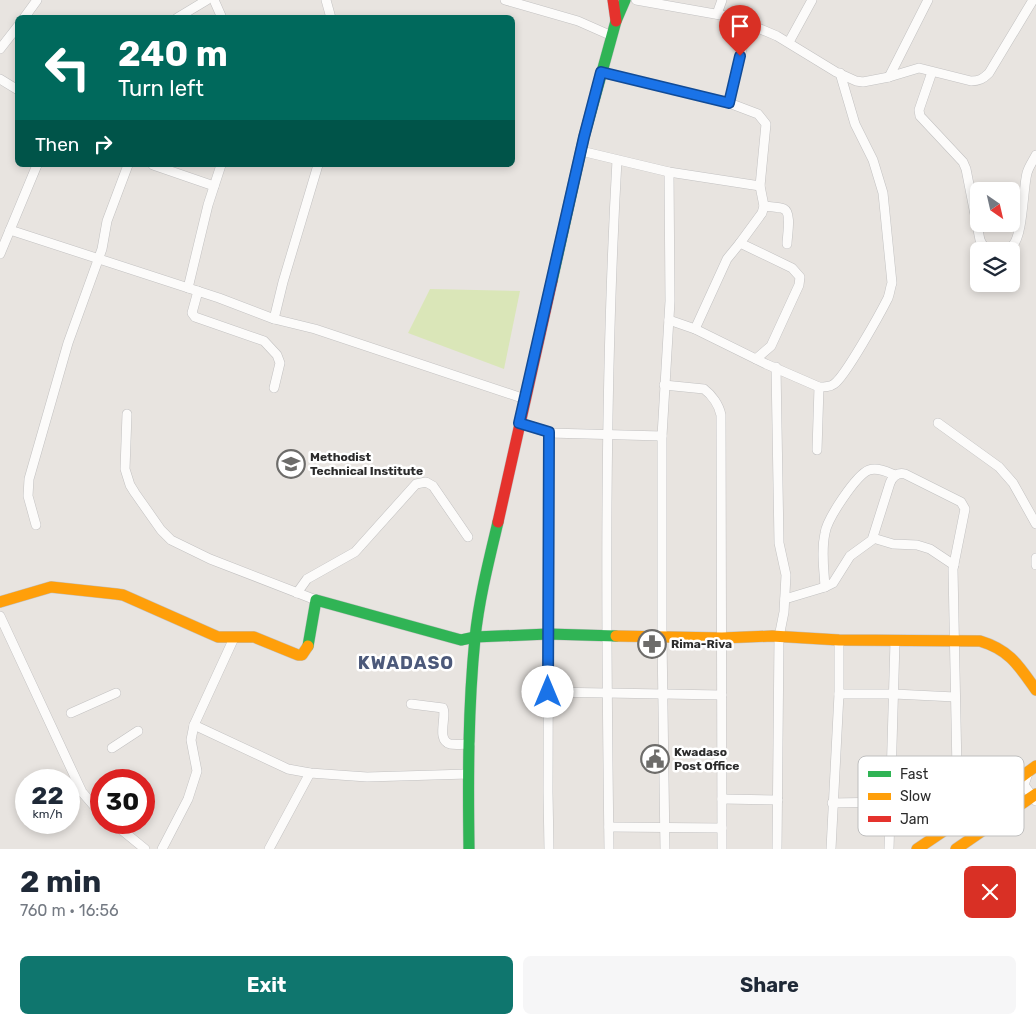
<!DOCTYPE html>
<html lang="en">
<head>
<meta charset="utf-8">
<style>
	body { margin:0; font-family:Rubik,sans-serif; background:#f6f6f7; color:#1f2937; height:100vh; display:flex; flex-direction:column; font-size:19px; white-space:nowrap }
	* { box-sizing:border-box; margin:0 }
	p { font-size:16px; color:#747a83 }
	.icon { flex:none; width:28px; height:28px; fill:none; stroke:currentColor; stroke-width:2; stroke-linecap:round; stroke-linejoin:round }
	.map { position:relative; height:849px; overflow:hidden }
	.sheet { display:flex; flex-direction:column; background:#fff; flex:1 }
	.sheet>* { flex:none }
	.top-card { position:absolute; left:15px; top:15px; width:500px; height:152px; border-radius:8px; box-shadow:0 2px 8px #0003; background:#00695c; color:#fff; overflow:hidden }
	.needle { width:32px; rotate:146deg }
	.buttons { position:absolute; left:970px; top:182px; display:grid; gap:10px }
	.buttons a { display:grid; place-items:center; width:50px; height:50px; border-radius:8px; background:#fff; box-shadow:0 2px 8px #0003; font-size:25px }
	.speed { position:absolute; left:15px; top:769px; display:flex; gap:10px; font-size:25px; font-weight:700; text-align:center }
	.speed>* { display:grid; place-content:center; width:65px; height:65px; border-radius:50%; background:#fff; box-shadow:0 2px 8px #0003; line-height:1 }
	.speed small { font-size:12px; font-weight:400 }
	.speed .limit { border:8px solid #d22; background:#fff; color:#111 }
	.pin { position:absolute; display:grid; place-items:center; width:42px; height:42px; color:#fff; margin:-51px -21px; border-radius:50% 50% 50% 0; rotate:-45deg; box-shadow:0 0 5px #0007 }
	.pin .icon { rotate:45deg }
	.me { position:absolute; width:55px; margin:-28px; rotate:0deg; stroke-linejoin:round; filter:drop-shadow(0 0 4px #0008) }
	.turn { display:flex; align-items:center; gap:18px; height:105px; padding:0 20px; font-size:22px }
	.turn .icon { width:65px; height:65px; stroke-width:2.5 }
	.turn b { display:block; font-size:35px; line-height:42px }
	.then { display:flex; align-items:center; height:48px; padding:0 20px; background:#0003; gap:10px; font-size:19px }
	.round { display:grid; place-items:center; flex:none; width:52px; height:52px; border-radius:8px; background:#f6f6f7 }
	.overview { display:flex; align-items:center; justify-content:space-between; height:85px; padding:0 20px }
	h1 { font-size:30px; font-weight:700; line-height:38px }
	.action { display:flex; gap:10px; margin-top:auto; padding:10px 20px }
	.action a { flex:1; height:58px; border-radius:8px; background:#0f766e; color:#fff; font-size:20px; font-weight:700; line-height:58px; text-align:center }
	.action a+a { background:#f6f6f7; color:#1f2937 }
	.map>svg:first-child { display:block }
	.pitch { fill:#dae6b8 }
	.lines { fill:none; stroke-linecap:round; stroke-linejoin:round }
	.street-casing { stroke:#c2c1c1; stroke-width:10 }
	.fast-casing { stroke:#c2c1c1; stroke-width:12 }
	.slow-casing { stroke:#c2c1c1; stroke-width:12 }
	.jam-casing { stroke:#c2c1c1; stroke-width:12 }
	.street { stroke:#fcfbfa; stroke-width:9 }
	.fast { stroke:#30b455; stroke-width:11 }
	.slow { stroke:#ff9f0a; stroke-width:11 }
	.jam { stroke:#e5322d; stroke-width:11 }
	.route-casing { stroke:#114b97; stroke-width:12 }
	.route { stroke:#1a73e8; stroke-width:9 }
	.labels { text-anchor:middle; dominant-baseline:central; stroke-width:5; stroke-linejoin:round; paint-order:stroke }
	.poi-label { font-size:12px; font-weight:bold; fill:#2b2b2b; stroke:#fff; text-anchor:start }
	.district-label { font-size:18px; font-weight:bold; letter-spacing:1px; fill:#4c597a; stroke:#fff }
	.key { fill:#fff; stroke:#bfbfbf; stroke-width:1 }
	.key-label { font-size:14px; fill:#2b2b2b }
</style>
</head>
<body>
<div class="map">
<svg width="1036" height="849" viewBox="0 0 1036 849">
	<rect width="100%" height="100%" fill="#e8e4e0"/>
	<path class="pitch" d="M430 289 520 291 504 369 408 333Z"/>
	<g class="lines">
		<defs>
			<g id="street">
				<path d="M214 0 222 18"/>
				<path d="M326 0 331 18"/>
				<path d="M505 0 578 21 612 36"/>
				<path d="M636 0 732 17 777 36 836 72 856 81 863 82 889 77 919 68 971 81C979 81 983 79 989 73L1033 0"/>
				<path d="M717 14 722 0"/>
				<path d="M24 18 37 0"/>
				<path d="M177 18 207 0"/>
				<path d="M789 42 812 0"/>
				<path d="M0 49 18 26"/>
				<path d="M601 72 729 103 758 114 766 124 760 186 764 206 762 213 740 243 727 259 695 329"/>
				<path d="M932 72 919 110 920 116 963 162 966 169 980 240C983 247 986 249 994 249 1001 249 1008 250 1013 245 1023 235 1023 188 1027 173 1029 166 1033 161 1036 155"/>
				<path d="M889 77 928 0"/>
				<path d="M0 79 18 90"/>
				<path d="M729 103 748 24"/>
				<path d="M581 151 669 172 760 186"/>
				<path d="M153 165 214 186"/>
				<path d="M764 206C770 207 779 207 784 209 792 213 787 236 787 244"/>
				<path d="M10 230 219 298 274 319 315 329 525 399"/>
				<path d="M740 243 792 268 800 277 799 285 771 346 756 359"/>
				<path d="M0 254 37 165"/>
				<path d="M188 288 208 205 221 165"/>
				<path d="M198 291 192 313 195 317 264 341 277 355 280 363 274 388"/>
				<path d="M274 319 283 282 318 165"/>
				<path d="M669 320 695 329 766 364 819 387C825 387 830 387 834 384 845 377 881 312 888 298 890 293 890 288 892 283L883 193 873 160 855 124 840 73"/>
				<path d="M776 367 779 543 786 575 784 612 779 637 777 849"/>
				<path d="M664 385 704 389C712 395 719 405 721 415L722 849"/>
				<path d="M127 414 125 469 130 485 135 493 161 530 171 540 210 559 316 600"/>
				<path d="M519 423 549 433 662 436"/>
				<path d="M938 423 999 467 1013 483 1036 524"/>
				<path d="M549 433 548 792 549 849"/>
				<path d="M817 450 819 387"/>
				<path d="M36 525 28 496 29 479 68 343 102 249 107 221 128 165"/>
				<path d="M873 538 893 544 917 545 930 549 954 565"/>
				<path d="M1036 558V565"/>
				<path d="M825 587C824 569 821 551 825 533 827 519 856 475 869 470 877 467 888 472 895 475"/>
				<path d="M297 593 307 579 355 552 416 484 426 482 433 486 468 537"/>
				<path d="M785 599 825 587 833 583 850 556 872 540 890 483C893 476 898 472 905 474L961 502 965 509 953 569 958 821"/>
				<path d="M0 616 82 792 101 814"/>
				<path d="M548 692 722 695"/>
				<path d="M839 694H894L955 697"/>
				<path d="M411 704 443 708C447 717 436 740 450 744 456 745 464 744 470 744"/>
				<path d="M71 713 116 693"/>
				<path d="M194 725 288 769 310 773 367 777 468 774"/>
				<path d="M112 748 138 731"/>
				<path d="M1028 773 1024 785 1036 801"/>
				<path d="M722 799 778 800"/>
				<path d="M832 803 890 802"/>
				<path d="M112 822 145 849"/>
				<path d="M609 827 722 828"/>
				<path d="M162 849 188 799 197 771 191 740 194 725 234 638"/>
				<path d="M269 849 310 773"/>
				<path d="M609 849C606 619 604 390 617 160"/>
				<path d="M665 849 662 637V436L670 301 669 172"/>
				<path d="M831 849 839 694V640"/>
				<path d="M889 849 895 641"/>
			</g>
			<g id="fast">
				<path d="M552 281 584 137 616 21 625 0"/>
				<path d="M308 646 316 600 461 640 475 637 548 634 616 636"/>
				<path d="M469 849C468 779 468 708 475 638 479 599 489 560 498 522"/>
			</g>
			<g id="slow">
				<path d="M0 602 51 587 116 594 123 595 218 637H254L298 655H302L308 646"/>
				<path d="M616 636 722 638 772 636 839 640 980 641C1010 650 1019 666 1036 690"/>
				<path d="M917 849 991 799 1036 766"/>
				<path d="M956 849 1036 794"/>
			</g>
			<g id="jam">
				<path d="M613 0 616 21"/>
				<path d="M498 522 552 281"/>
			</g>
		</defs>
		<use href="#street" class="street-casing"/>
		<use href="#fast" class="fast-casing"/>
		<use href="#slow" class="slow-casing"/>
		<use href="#jam" class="jam-casing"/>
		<use href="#street" class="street"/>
		<use href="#fast" class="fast"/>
		<use href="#slow" class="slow"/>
		<use href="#jam" class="jam"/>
	</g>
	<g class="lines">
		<defs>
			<path id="route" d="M548 692 549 432 519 423 584 137 601 72 729 103 740 56"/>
		</defs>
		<use href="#route" class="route-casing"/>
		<use href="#route" class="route"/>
	</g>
	<defs>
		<symbol id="school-ring" viewBox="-11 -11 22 22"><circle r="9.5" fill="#fff" stroke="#6d6c6a" stroke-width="1.5"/><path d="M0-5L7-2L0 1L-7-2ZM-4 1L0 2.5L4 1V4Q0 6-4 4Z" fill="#6d6c6a"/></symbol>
		<symbol id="pharmacy-ring" viewBox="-11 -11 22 22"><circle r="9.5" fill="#fff" stroke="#6d6c6a" stroke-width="1.5"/><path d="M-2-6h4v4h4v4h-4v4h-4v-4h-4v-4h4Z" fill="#6d6c6a"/></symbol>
		<symbol id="civic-ring" viewBox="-11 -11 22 22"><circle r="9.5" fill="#fff" stroke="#6d6c6a" stroke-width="1.5"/><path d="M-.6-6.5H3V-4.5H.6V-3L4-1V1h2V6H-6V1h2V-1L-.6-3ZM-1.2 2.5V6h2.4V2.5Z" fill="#6d6c6a"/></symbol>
	</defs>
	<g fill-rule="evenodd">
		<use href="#school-ring" x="275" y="448" width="32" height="32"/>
		<use href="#pharmacy-ring" x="636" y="628" width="32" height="32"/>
		<use href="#civic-ring" x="639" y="743" width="32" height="32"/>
	</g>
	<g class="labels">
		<g class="poi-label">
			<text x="310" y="457">Methodist<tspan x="310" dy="14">Technical Institute</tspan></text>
			<text x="671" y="644">Rima-Riva</text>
			<text x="674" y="752">Kwadaso<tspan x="674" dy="14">Post Office</tspan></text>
		</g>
		<g class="district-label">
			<text x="406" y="663">KWADASO</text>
		</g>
	</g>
	<rect x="858" y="756" width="166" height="80" rx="8" class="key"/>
	<rect x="868" y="771" width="23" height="6" fill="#30b455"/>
	<rect x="868" y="793" width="23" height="7" fill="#ff9f0a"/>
	<rect x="868" y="816" width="23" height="6" fill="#e5322d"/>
	<g class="key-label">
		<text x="900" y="779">Fast</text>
		<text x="900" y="801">Slow</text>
		<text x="900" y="824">Jam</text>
	</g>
</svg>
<div class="buttons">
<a><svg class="needle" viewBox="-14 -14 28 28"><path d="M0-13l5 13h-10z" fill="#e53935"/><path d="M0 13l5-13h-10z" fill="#747a83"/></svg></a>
<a><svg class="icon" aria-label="layers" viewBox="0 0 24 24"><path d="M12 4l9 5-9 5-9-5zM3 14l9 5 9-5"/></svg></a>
</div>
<div class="speed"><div>22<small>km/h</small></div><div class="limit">30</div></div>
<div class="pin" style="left:740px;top:56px;background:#d93025"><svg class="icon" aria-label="arrive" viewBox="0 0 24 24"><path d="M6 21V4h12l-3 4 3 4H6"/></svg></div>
<svg class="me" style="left:548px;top:692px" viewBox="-20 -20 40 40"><circle r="19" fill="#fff"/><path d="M0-13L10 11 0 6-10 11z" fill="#1a73e8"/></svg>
<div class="top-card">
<div class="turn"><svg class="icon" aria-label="left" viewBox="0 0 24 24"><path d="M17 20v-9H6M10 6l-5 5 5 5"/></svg><div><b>240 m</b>Turn left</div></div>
<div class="then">Then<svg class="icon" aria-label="right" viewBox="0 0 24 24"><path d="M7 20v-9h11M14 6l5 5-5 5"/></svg></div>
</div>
</div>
<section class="sheet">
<div class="overview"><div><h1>2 min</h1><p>760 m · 16:56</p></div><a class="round" style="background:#d93025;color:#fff"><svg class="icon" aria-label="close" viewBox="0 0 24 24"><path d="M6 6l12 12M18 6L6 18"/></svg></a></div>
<div class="action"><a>Exit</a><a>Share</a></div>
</section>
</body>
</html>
